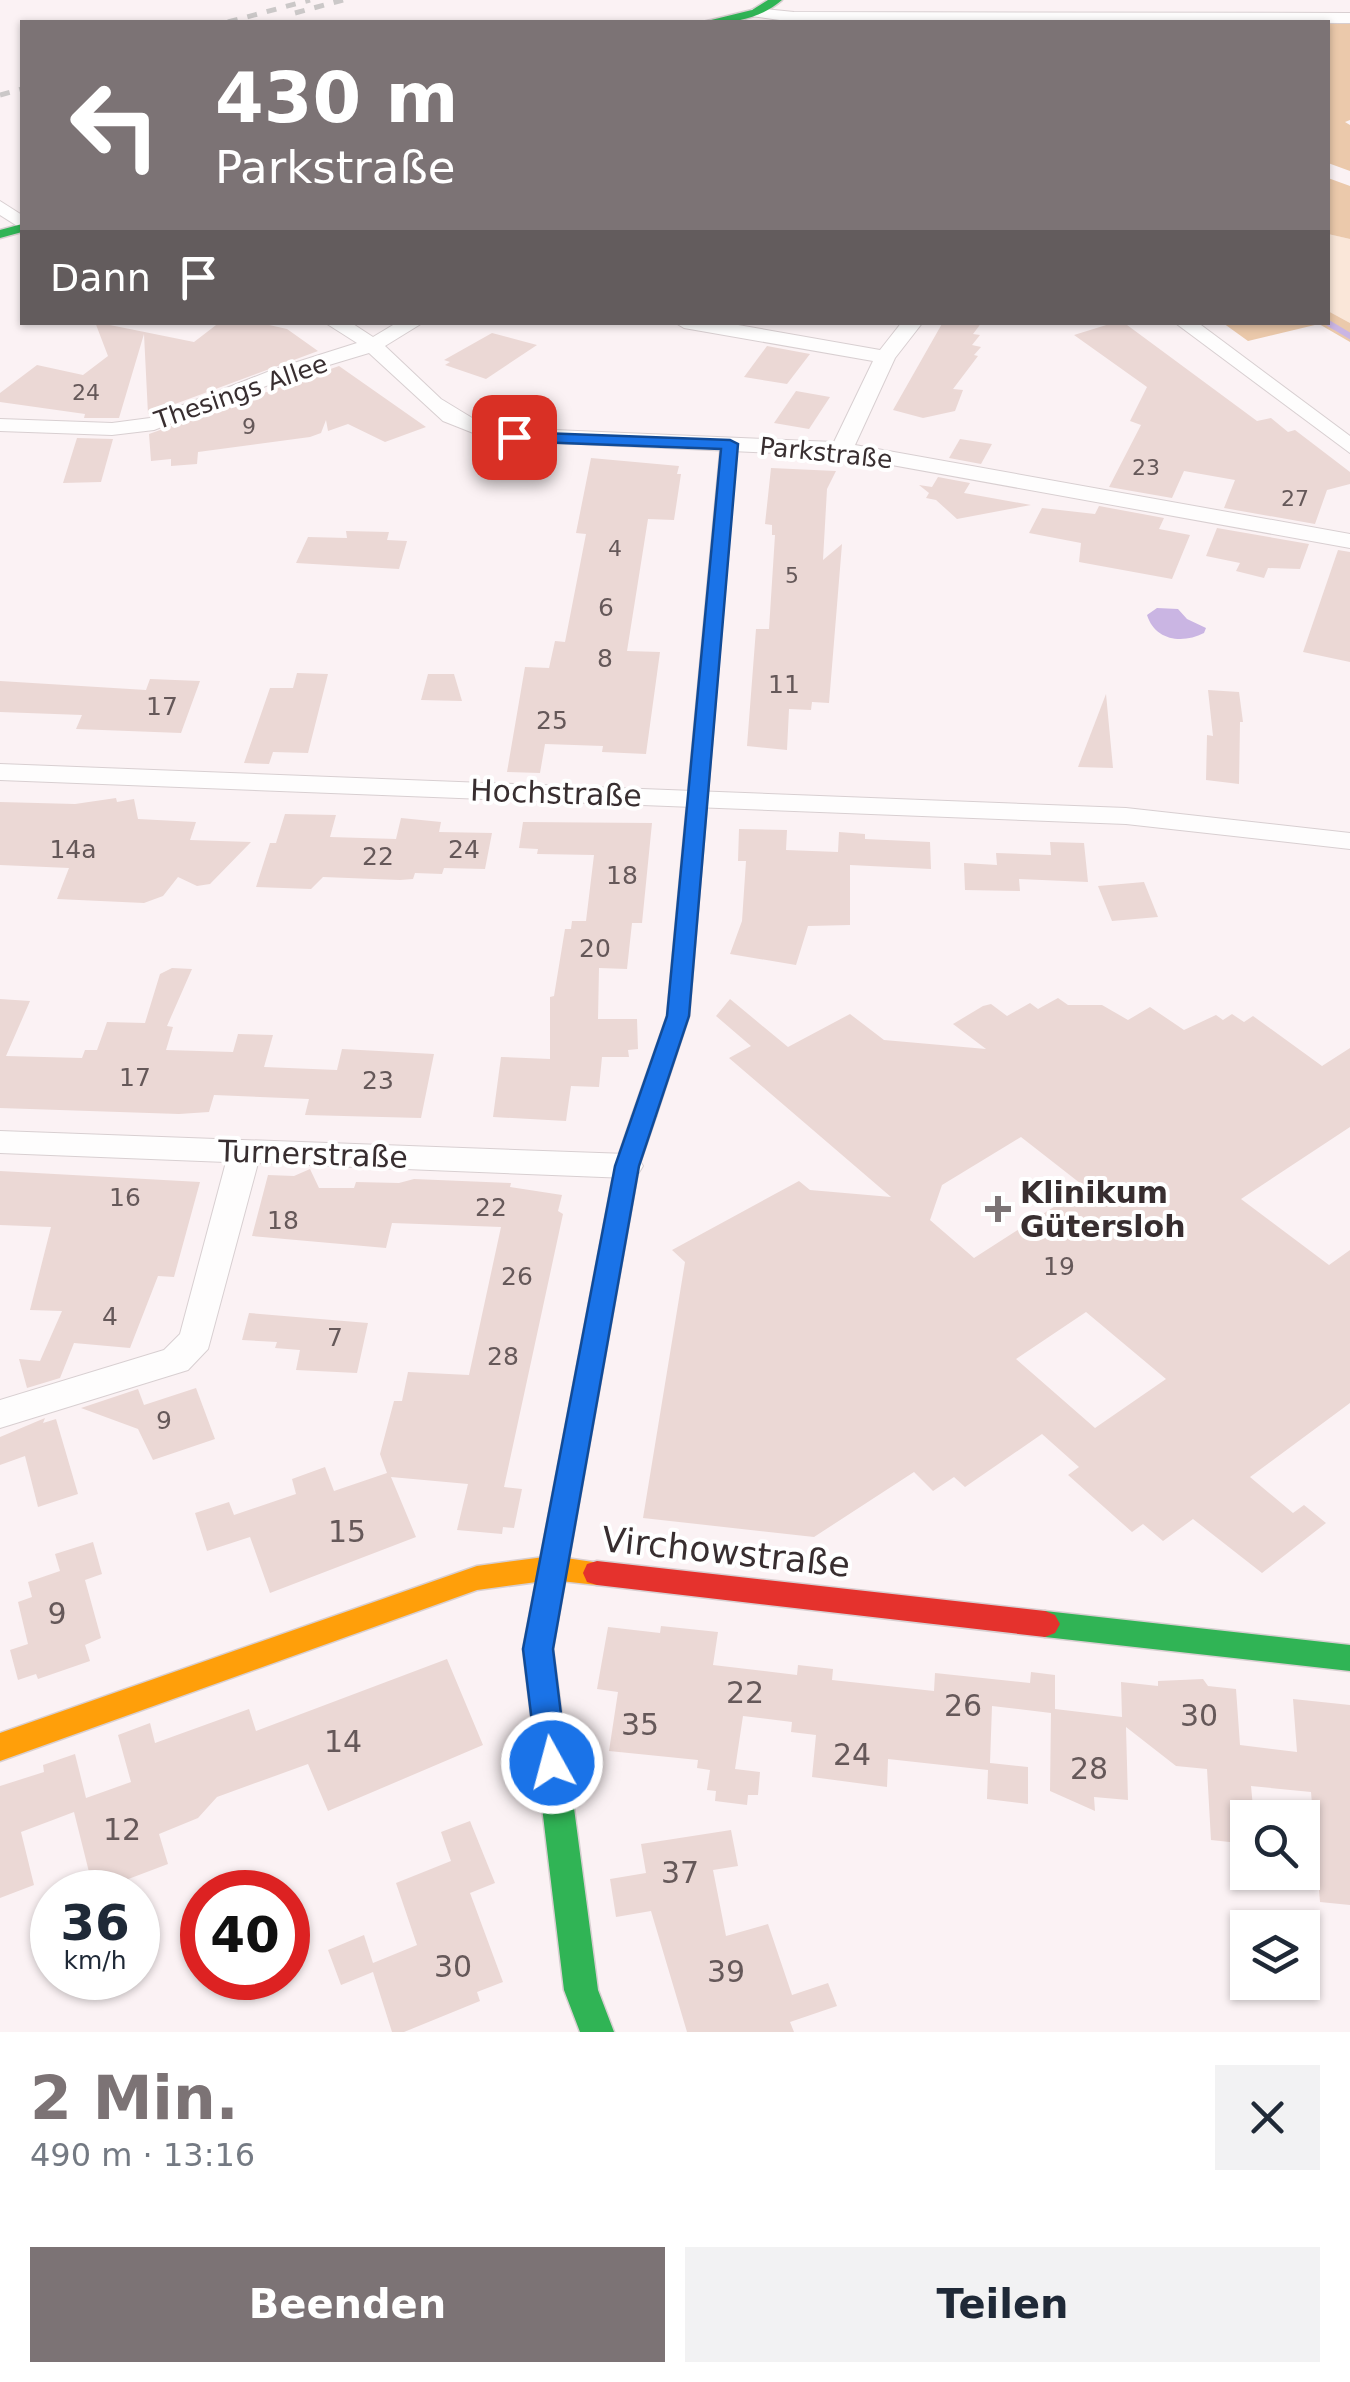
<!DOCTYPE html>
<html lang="de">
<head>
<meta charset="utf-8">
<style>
	body { margin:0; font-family:"DejaVu Sans",sans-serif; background:#f2f2f3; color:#1f2937; height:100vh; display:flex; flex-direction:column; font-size:38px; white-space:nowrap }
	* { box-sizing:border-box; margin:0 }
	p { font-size:32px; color:#747a83 }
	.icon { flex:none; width:55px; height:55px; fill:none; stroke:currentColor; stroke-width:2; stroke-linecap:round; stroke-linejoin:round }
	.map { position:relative; height:2032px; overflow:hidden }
	.side { display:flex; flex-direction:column; background:#fff; flex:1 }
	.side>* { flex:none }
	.guide { position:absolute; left:20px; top:20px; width:1310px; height:305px; border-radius:0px; box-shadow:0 2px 8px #0004; background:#7c7375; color:#fff; overflow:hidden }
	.controls { position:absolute; left:1230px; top:1800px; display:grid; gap:20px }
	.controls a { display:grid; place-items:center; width:90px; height:90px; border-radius:0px; background:#fff; box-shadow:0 2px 8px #0004; font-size:50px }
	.speed { position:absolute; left:30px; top:1870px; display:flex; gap:20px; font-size:50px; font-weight:700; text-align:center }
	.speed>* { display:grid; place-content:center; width:130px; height:130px; border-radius:50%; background:#fff; box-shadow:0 2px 8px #0004; line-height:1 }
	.speed small { font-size:25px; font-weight:400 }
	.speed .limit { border:15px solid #d22; background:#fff; color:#111 }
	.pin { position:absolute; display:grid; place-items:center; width:85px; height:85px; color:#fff; margin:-42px; border-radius:20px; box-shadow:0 5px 15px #0006 }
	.me { position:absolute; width:110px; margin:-55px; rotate:353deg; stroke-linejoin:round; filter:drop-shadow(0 0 8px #0008) }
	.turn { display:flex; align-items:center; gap:35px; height:210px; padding:0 30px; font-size:45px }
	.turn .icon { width:130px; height:130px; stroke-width:2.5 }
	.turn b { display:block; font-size:70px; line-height:85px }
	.then { display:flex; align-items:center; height:95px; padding:0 30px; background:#0003; gap:20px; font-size:38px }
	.round { display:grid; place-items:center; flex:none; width:105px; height:105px; border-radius:0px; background:#f2f2f3 }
	.summary { display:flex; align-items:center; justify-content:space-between; height:170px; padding:0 30px }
	h1 { font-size:60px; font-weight:800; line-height:75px; color:#7c7375 }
	.primary-button { display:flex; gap:20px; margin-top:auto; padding:20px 30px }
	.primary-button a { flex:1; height:115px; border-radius:0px; background:#7c7375; color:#fff; font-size:40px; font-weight:800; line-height:115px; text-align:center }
	.primary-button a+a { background:#f2f2f3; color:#1f2937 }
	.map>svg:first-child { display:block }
	.green { fill:#fae7d9 }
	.forest { fill:#ebc9ab }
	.water { fill:#cab5e3 }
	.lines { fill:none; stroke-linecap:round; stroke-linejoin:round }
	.stream-far1 { stroke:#cab5e3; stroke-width:5 }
	.stream { stroke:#cab5e3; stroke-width:6 }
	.building { fill:#ebd8d5; fill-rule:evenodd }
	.street-casing { stroke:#d8cfd1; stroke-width:2 }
	.fast-casing { stroke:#d8cfd1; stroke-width:3 }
	.slow-casing { stroke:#d8cfd1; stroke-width:3 }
	.jam-casing { stroke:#d8cfd1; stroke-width:3 }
	.street { fill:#fefdfd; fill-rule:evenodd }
	.fast { fill:#30b455; fill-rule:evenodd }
	.slow { fill:#ff9f0a; fill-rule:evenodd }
	.jam { fill:#e5322d; fill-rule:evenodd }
	.rail { stroke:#cbc8c8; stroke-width:5; stroke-dasharray:10 10; stroke-linecap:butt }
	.route { fill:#1a73e8; stroke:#114b97; stroke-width:2.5 }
	.poi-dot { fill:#7c7375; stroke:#fff; stroke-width:4 }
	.labels { text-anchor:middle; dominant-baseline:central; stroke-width:8; stroke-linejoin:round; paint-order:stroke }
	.far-number-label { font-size:22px; fill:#655859 }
	.far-street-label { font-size:25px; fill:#382e30; stroke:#fff }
	.number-label { font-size:25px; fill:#655859 }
	.street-label { font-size:30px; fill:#382e30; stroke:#fff }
	.poi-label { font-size:30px; font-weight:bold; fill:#382e30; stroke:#fff; text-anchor:start }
	.near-number-label { font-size:30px; fill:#655859 }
	.near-street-label { font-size:35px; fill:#382e30; stroke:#fff }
</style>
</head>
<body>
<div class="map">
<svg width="1350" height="2032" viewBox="0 0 1350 2032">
	<rect width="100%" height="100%" fill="#fbf2f4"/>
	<path class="green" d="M1328 234 1350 239V323L1328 311Z"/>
	<g class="forest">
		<path d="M1328 23H1350V120L1345 122 1350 125V171L1328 163Z"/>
		<path d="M1328 178 1350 186V239L1328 234Z"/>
		<path d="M1328 311 1350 323V342L1319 324 1248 341 1223 323 1328 322Z"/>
	</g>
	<path class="water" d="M1157 608 1178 609 1187 619 1206 628 1204 633C1183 644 1155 641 1147 615Z"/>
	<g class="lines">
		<path class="stream-far1" d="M1326 322 1334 327"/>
		<path class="stream" d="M1330 324 1350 336"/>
	</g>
	<g class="building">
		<path d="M95 322 194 342 220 322H256L287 329 318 351 148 414 144 334 119 418H84L85 414 0 402V393L37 365 83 375 108 356Z"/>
		<path d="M943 322H982L973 334 980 335 972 345 981 347 974 355 978 356 953 389 963 390 955 411 923 418 893 410Z"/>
		<path d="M1116 322H1123L1257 421 1271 418 1288 432 1295 430 1350 472V484L1327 490 1315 524 1224 508 1235 480 1184 471 1172 498 1109 487 1141 425 1130 421 1147 387 1074 335Z"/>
		<path d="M492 333 537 345 486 379 445 365 450 362 444 360Z"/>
		<path d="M767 346 810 354 787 384 744 377Z"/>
		<path d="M339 366 426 427 385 442 348 424 328 431 326 420 321 433 310 437 198 452 197 464 171 466V459L151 461 149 434Z"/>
		<path d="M796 391 830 397 809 429 774 423Z"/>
		<path d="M77 438 113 439 101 482 63 483Z"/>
		<path d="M960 439 992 444 981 464 949 458Z"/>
		<path d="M591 458 679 466 677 474H681L674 520 648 519 627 651 660 652 646 754 602 752 603 746 545 744 540 773 507 772 525 667 549 668 555 641 565 642 586 534 576 533Z"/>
		<path d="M771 468 836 471 827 489 823 560 842 544 829 703 812 702 811 710 789 709 787 750 747 746 756 629H769L775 535H772V525L765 524Z"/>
		<path d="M938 477 970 483 964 493 1031 505 957 519 936 500 926 498 929 493 919 485 932 487Z"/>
		<path d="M1099 506 1164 518 1159 529 1190 535 1172 579 1079 562 1081 543 1029 533 1042 508 1095 514Z"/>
		<path d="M1217 528 1309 544 1300 569 1268 568 1264 578 1236 571 1240 563 1206 556Z"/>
		<path d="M346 531 389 532 387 540 407 541 399 569 296 563 308 537 347 538Z"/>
		<path d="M1338 550 1350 552V662L1303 652Z"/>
		<path d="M297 673 328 674 308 753 273 752 269 764 244 763 270 688H293Z"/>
		<path d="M428 674H454L462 701 421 700Z"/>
		<path d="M150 679 200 681 181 733 76 729 82 715 0 712V681L146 690Z"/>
		<path d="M1208 690 1239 692 1243 722H1240L1239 784 1206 780 1207 735 1213 736Z"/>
		<path d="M1106 694 1113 768 1078 767Z"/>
		<path d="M116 798 117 802 134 799 138 819 196 822 190 840 251 842 210 884 197 886 178 877 163 896 144 903 57 899 69 868 0 865V802L75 804Z"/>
		<path d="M285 814 336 815 330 837 396 839 401 818 441 822 439 832 492 833 485 869 444 868 442 874 415 873 413 879 400 880 323 877 311 889 256 887 270 843H276Z"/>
		<path d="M523 822 652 823 642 923H632L627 969 599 968 598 1019H637L638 1049 628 1050 629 1057H602L599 1087 571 1086 566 1121 493 1117 501 1057 550 1059V997L554 996 565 929H571L572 921H586L594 855 537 854 538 849 519 848Z"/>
		<path d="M739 829 787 830 786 850 838 852 839 832 865 834V839L930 842 931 869 850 865V925L808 926 796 965 730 954 742 921 746 861H738Z"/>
		<path d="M1050 842 1084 843 1088 882 1019 879 1020 891 965 890 964 863 997 865 996 853 1051 855Z"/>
		<path d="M1144 882 1158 917 1112 921 1098 886Z"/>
		<path d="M172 968 192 969 167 1026 173 1027 166 1050 233 1052 238 1034 273 1035 264 1067 337 1070 342 1049 434 1054 421 1118 305 1115 309 1099 214 1095 209 1112 179 1114 0 1108V999L30 1001 6 1056 82 1058 85 1050H97L107 1022 145 1023 160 974Z"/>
		<path d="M1058 998 1068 1005H1102L1128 1020 1150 1007 1184 1030 1216 1015 1223 1020 1232 1014 1244 1022 1253 1016 1322 1066 1350 1048V1127L1241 1199 1329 1265 1350 1250V1403L1250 1477 1293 1513 1304 1505 1326 1523 1262 1573 1193 1519 1163 1541 1143 1524 1132 1532 1068 1475 1079 1467 1042 1434 965 1487 954 1477 933 1491 914 1472 814 1537 643 1518 685 1262 672 1250 799 1181 810 1190 891 1197 729 1058 751 1046 716 1016 730 999 788 1047 850 1014 884 1040 986 1049 953 1024 983 1006 991 1004 1007 1016 1030 1003 1038 1009ZM1021 1137 1085 1187 974 1258 930 1220 942 1185ZM1086 1312 1166 1379 1095 1428 1016 1359Z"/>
		<path d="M310 1169 319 1188H354L356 1182 399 1183 414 1179 511 1183 510 1187 562 1195 558 1211 563 1214 504 1487 522 1489 514 1528 503 1527 502 1534 457 1530 468 1484 391 1477 416 1537 270 1593 250 1537 207 1551 195 1513 229 1502 234 1515 296 1494 292 1479 325 1467 334 1491 387 1473 380 1454 394 1401H402L408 1372 469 1375 501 1227 392 1223 386 1248 252 1236 268 1175 294 1176Z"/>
		<path d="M0 1171 200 1182 174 1277 158 1276 130 1348 74 1343 60 1378 27 1388 19 1359 40 1361 62 1311 30 1310 51 1227 0 1225Z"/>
		<path d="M249 1313 368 1323 357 1373 296 1370 300 1350 275 1348 277 1342 242 1340Z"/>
		<path d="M196 1388 215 1439 153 1460 138 1429 81 1408 138 1389 144 1405Z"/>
		<path d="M45 1418 43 1423 56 1419 78 1494 38 1507 25 1456 0 1465V1437Z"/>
		<path d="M93 1542 102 1574 85 1580 101 1638 85 1645 90 1661 38 1679 36 1674 18 1680 10 1650 28 1644 18 1602 32 1597 28 1582 60 1571 55 1554Z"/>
		<path d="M661 1626 718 1632 713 1665 797 1675 798 1665 833 1669 832 1680 934 1691 935 1673 1030 1683 1031 1672 1055 1675V1709L1122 1717 1121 1682 1158 1686V1681L1203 1679 1208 1686 1236 1689 1240 1745 1297 1752 1293 1699 1350 1705V1905L1320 1902 1311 1792 1251 1786 1254 1818H1248V1844L1211 1840 1207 1769 1176 1766 1126 1727 1128 1800 1094 1797 1095 1811 1050 1791 1051 1713 992 1706 990 1763 1028 1767V1804L987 1799 988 1770 888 1759 887 1787 812 1777 816 1735 791 1732 792 1722 743 1716 735 1769 760 1772 758 1795H748L747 1805 715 1801 716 1791 707 1790 710 1770 697 1768 698 1760 609 1751 618 1692 597 1689 608 1627 660 1633Z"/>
		<path d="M447 1659 483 1745 328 1811 308 1764 217 1797 198 1818 159 1834 168 1864 94 1892 74 1812 21 1832 34 1885 0 1898V1786L44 1772 43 1765 75 1754 86 1798 131 1782 118 1735 150 1723 155 1743 249 1709 256 1731Z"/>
		<path d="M470 1821 495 1883 470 1893 503 1982 477 1992 480 2001 404 2032H392L373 1972 341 1985 328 1950 364 1935 373 1963 417 1945 396 1883 451 1861 441 1832Z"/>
		<path d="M731 1830 738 1866 713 1870 726 1936 768 1924 792 1995 828 1983 837 2006 790 2022 794 2032H687L651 1911 616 1917 610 1879 646 1873 641 1844Z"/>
	</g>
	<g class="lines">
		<defs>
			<g id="street">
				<path d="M756 8 794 12 1350 13V23L794 22 751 16V10Z"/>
				<path d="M0 201 22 215V229L0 215Z"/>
				<path d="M324 322H350L373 337 398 322H424L385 346 441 399 487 427 834 442 873 361 684 328 674 322H721L880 350 902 322H923L895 358 855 445 1350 534V548L842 456 491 440 443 421 369 353 289 377 154 430 112 435 0 431V419L112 423 150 418 275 369 357 343Z"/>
				<path d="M1174 322H1197L1350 436V453Z"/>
				<path d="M0 764 1126 808 1350 833V849L1126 824 0 780Z"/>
				<path d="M0 1131 627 1154 638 1158 643 1166 638 1174 627 1178 258 1163 208 1349 188 1370 0 1428V1400L164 1350 180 1334 226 1162 0 1153Z"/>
			</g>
			<g id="fast">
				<path d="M768 0H782C760 19 732 24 703 22L752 10Z"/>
				<path d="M22 224V232L0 238V230Z"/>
				<path d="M644 1108 656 1116 639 1166 553 1649 598 1990 614 2032H580L564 1990 523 1649 615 1166 632 1116Z"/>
				<path d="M1045 1611 1350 1645V1671L1045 1637 1035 1633 1030 1624 1035 1615Z"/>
			</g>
			<g id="slow">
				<path d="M729 439 737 444 689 1016 656 1116 644 1124 632 1116 667 1016 721 444Z"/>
				<path d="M552 1556 607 1564 611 1573 607 1582 597 1585 552 1580 477 1590 0 1761V1733L477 1566Z"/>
			</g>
			<path id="jam" d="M597 1561 1045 1611 1055 1615 1060 1624 1055 1633 1045 1637 597 1585 587 1582 583 1573 587 1564Z"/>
		</defs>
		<use href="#street" class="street-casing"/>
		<use href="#fast" class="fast-casing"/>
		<use href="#slow" class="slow-casing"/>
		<use href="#jam" class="jam-casing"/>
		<use href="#street" class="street"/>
		<use href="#fast" class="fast"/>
		<use href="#slow" class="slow"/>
		<use href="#jam" class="jam"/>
		<g class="rail">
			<path d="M295 13 343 0"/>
			<path d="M228 22 310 0"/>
			<path d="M0 95 22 89"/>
		</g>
	</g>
	<path class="route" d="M514 432 730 440 738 444 689 1016 639 1166 553 1649 567 1763 563 1773 552 1777 541 1773 537 1763 523 1649 615 1166 667 1016 721 449 509 441V434Z"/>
	<path class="poi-dot" d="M993 1194h10v10h10v10h-10v10h-10v-10h-10v-10h10z"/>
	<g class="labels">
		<g class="far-number-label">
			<text x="86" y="392">24</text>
			<text x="249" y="426">9</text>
			<text x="1146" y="467">23</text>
			<text x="1295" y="498">27</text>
			<text x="615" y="548">4</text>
			<text x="792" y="575">5</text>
		</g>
		<g class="far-street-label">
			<text transform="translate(241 392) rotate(-19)">Thesings Allee</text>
			<text transform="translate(826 453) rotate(6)">Parkstraße</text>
		</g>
		<g class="number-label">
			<text x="606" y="607">6</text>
			<text x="605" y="658">8</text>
			<text x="784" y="684">11</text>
			<text x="162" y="706">17</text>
			<text x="552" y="720">25</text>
			<text x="73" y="849">14a</text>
			<text x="464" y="849">24</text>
			<text x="378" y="856">22</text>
			<text x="622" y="875">18</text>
			<text x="595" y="948">20</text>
			<text x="135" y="1077">17</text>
			<text x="378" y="1080">23</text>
			<text x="125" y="1197">16</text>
			<text x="491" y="1207">22</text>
			<text x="283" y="1220">18</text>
			<text x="1059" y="1266">19</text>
			<text x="517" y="1276">26</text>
			<text x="110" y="1316">4</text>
			<text x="335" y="1337">7</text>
			<text x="503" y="1356">28</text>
			<text x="164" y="1420">9</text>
		</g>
		<g class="street-label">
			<text transform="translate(556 793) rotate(2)">Hochstraße</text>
			<text transform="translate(313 1154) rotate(2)">Turnerstraße</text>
		</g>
		<g class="poi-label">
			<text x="1020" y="1192">Klinikum<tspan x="1020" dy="34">Gütersloh</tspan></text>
		</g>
		<g class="near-number-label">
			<text x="347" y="1531">15</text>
			<text x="57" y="1613">9</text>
			<text x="745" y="1692">22</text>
			<text x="963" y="1705">26</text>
			<text x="1199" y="1715">30</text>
			<text x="640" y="1724">35</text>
			<text x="343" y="1741">14</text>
			<text x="852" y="1754">24</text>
			<text x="1089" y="1768">28</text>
			<text x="122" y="1829">12</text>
			<text x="680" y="1872">37</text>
			<text x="453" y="1966">30</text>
			<text x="726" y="1971">39</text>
		</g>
		<g class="near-street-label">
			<text transform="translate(726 1552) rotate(6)">Virchowstraße</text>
		</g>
	</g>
</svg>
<div class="controls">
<a><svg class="icon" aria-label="search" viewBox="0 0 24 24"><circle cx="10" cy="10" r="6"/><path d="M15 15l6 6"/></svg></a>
<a><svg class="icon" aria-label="layers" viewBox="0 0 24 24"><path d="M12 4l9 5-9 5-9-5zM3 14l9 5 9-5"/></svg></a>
</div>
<div class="speed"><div>36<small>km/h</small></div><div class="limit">40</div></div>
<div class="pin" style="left:514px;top:437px;background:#d93025"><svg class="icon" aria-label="arrive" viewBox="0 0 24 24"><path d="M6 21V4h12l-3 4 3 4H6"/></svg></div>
<svg class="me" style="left:552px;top:1763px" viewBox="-20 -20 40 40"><circle r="17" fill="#1a73e8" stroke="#fff" stroke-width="3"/><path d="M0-11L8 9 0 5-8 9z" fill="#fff"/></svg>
<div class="guide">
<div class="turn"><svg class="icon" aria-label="left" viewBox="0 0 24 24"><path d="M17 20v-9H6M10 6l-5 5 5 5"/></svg><div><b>430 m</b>Parkstraße</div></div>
<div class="then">Dann<svg class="icon" aria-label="arrive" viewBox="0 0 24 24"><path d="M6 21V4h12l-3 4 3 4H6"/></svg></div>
</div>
</div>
<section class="side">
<div class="summary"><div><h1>2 Min.</h1><p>490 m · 13:16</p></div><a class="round"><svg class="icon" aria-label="close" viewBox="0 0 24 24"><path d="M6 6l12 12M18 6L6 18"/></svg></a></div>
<div class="primary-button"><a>Beenden</a><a>Teilen</a></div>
</section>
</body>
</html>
